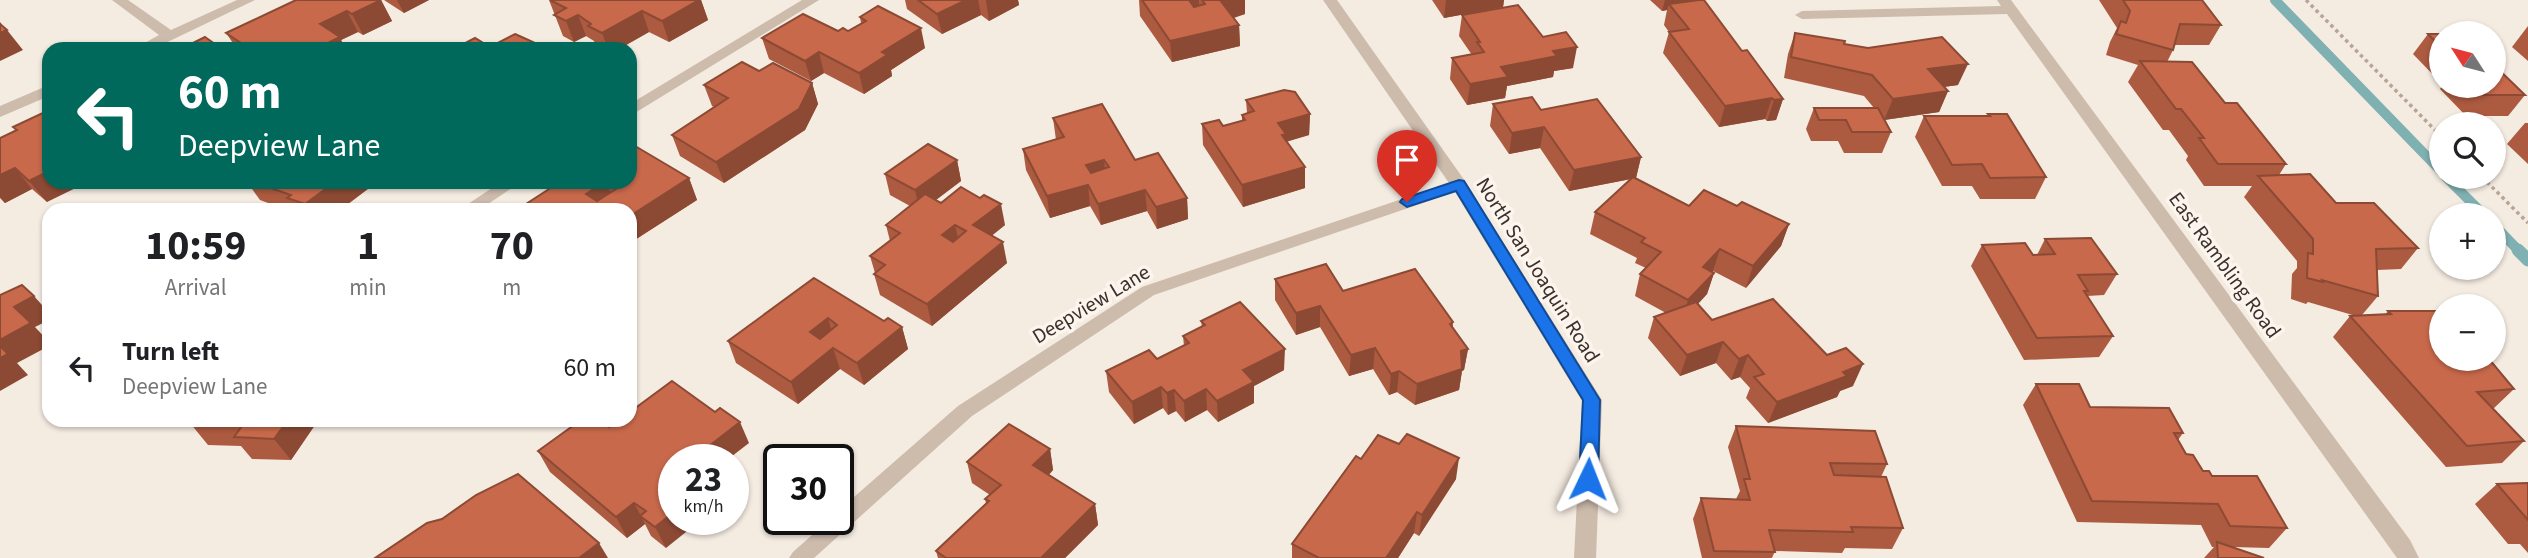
<!DOCTYPE html>
<html lang="en">
<head>
<meta charset="utf-8">
<style>
	body { margin:0; font-family:"Source Sans 3",sans-serif; background:#f2f2f2; color:#202124; height:100vh; display:flex; flex-direction:column; font-size:26px; white-space:nowrap }
	* { box-sizing:border-box; margin:0 }
	p { font-size:23px; color:#757577 }
	.icon { flex:none; width:38px; height:38px; fill:none; stroke:currentColor; stroke-width:2; stroke-linecap:round; stroke-linejoin:round }
	.map { position:relative; flex:1; overflow:hidden }
	.drawer { position:absolute; left:42px; top:203px; width:595px; height:224px; display:flex; flex-direction:column; background:#fff; border-radius:21px; box-shadow:0 2px 5px #0004 }
	.drawer>* { flex:none }
	.hud { position:absolute; left:42px; top:42px; width:595px; height:147px; border-radius:21px; box-shadow:0 2px 5px #0004; background:#00695c; color:#fff; overflow:hidden }
	.needle { width:46px; rotate:306deg }
	.controls { position:absolute; left:2429px; top:21px; display:grid; gap:14px }
	.controls a { display:grid; place-items:center; width:77px; height:77px; border-radius:50%; background:#fff; box-shadow:0 2px 5px #0004; font-size:35px }
	.speed { position:absolute; left:658px; top:444px; display:flex; gap:14px; font-size:35px; font-weight:700; text-align:center }
	.speed>* { display:grid; place-content:center; width:91px; height:91px; border-radius:50%; background:#fff; box-shadow:0 2px 5px #0004; line-height:1 }
	.speed small { font-size:18px; font-weight:400 }
	.speed .limit { border:4px solid #111; border-radius:10px; background:#fff; color:#111 }
	.pin { position:absolute; display:grid; place-items:center; width:60px; height:60px; color:#fff; margin:-72px -30px; border-radius:50% 50% 50% 0; rotate:-45deg; box-shadow:0 0 7px #0007 }
	.pin .icon { rotate:45deg }
	.me { position:absolute; width:77px; margin:-38px; rotate:2deg; stroke-linejoin:round; filter:drop-shadow(0 0 5px #0008) }
	.turn { display:flex; align-items:center; gap:24px; height:147px; padding:0 21px; font-size:32px }
	.turn .icon { width:91px; height:91px; stroke-width:2.5 }
	.turn b { display:block; font-size:49px; line-height:60px }
	.eta { display:flex; justify-content:space-evenly; align-items:center; height:119px; text-align:center }
	.eta b { font-size:42px; font-weight:700; line-height:49px }
	ul { padding:0; list-style:none }
	li { display:flex; align-items:center; gap:21px; height:91px; padding:0 21px }
	li div { flex:1 }
	li b { display:block; font-size:26px }
	li em { font-style:normal }
	.map>svg:first-child { display:block }
	.lines { fill:none; stroke-linecap:round; stroke-linejoin:round }
	.stream-far1 { stroke:#7fb0b2; stroke-width:10 }
	.stream { stroke:#7fb0b2; stroke-width:13 }
	.path { stroke:#b9a596; stroke-width:3.5; stroke-dasharray:3.5 3.5; stroke-linecap:butt }
	.minor { fill:#cdbbac; fill-rule:evenodd }
	.wall { fill:#ac5a40 }
	.shaded-wall { fill:#8c4a34 }
	.building { fill:#c8694b; stroke:#8c4a34; stroke-width:2; fill-rule:evenodd }
	.route { fill:#1a73e8; stroke:#114b97; stroke-width:2 }
	.labels { text-anchor:middle; dominant-baseline:central; stroke-width:7; stroke-linejoin:round; paint-order:stroke }
	.street-label { font-size:21px; fill:#3b302b; stroke:#fbf5ee }
</style>
</head>
<body>
<div class="map">
<svg width="2528" height="558" viewBox="0 0 2528 558">
	<rect width="100%" height="100%" fill="#f4ebe1"/>
	<g class="lines">
		<g class="stream-far1">
			<path d="M2275 0 2441 171"/>
			<path d="M2446 177 2484 215"/>
			<path d="M2494 225 2520 252"/>
		</g>
		<path class="stream" d="M2518 250 2528 260"/>
		<g class="path">
			<path d="M2306 0 2441 136"/>
			<path d="M2482 177 2528 223"/>
		</g>
		<g class="minor">
			<path d="M112 0H128L171 30 237 0H255L153 49H134L159 35Z"/>
			<path d="M802 0H819L630 116V104Z"/>
			<path d="M1323 0H1337L1465 181 1602 400 1596 558H1574L1582 401 1455 192 1154 295 972 416 814 558H789L793 552 829 520H838V511L958 406 1142 287 1449 183Z"/>
			<path d="M1997 0H2011L2410 540 2419 558H2397L2007 14 1802 19 1795 15 1802 11 2001 6Z"/>
			<path d="M49 85V96L0 117V106Z"/>
			<path d="M501 182H521L479 210H459Z"/>
		</g>
	</g>
	<g class="wall">
		<path d="M381 0 392 21 363 35 358 32 341 40 346 49H237L226 33Z"/>
		<path d="M384 0H429L404 13Z"/>
		<path d="M549 0H701L708 20 669 42 649 32 619 49H601L596 47 594 41 586 36 574 42 563 36Z"/>
		<path d="M905 0H1018L1019 5 989 21 981 15 942 34 907 9Z"/>
		<path d="M1139 0H1245V14L1234 18 1239 25 1240 46 1172 62 1140 16Z"/>
		<path d="M1432 0H1504L1503 7 1444 18Z"/>
		<path d="M1650 0H1694L1742 51 1783 99 1776 120 1767 121 1765 119 1719 127 1663 53 1669 32 1664 25 1667 10 1662 11Z"/>
		<path d="M2099 0H2202L2221 25 2209 45H2175L2173 50 2167 62 2225 103 2286 164 2279 175 2336 203 2418 248 2401 269 2377 270 2378 296 2362 315H2385L2388 311 2441 359H2490L2514 389 2493 409 2524 441 2502 463 2446 467 2333 337 2350 316H2356L2308 302 2306 304 2291 299 2292 274 2297 268V261L2244 197 2252 186H2204L2186 160 2188 156 2169 130H2163L2128 82 2138 65 2106 55 2110 42 2117 28Z"/>
		<path d="M1462 15 1543 37 1573 68 1554 71 1553 77 1507 86 1505 98 1467 105 1450 79 1452 58 1472 55 1459 36Z"/>
		<path d="M860 17 925 48 891 70 892 76 864 94 824 73 811 81 769 59 762 38 848 31 861 23Z"/>
		<path d="M2528 26V61L2512 47Z"/>
		<path d="M1795 33 1844 44 1958 85 1944 87 1948 91 1939 112 1884 120 1891 132 1882 153H1844L1838 141H1811L1806 129 1814 108H1874L1864 96 1784 78 1788 54Z"/>
		<path d="M2428 34H2441V83L2413 54Z"/>
		<path d="M759 71 812 83 818 104 805 130 724 183 680 156 672 135 714 107 712 106 704 85Z"/>
		<path d="M2442 86H2494L2525 95 2508 116H2466L2440 89Z"/>
		<path d="M1246 100 1310 114 1309 135 1287 141 1305 188 1243 207 1203 145 1202 124 1223 126 1242 121V115L1247 113Z"/>
		<path d="M1493 104 1541 110 1641 157 1636 178H1635L1689 206H1737L1789 224 1781 246 1746 288 1713 271 1712 272 1714 273 1707 294 1698 304 1712 320 1853 386 1840 391 1837 397 1768 423 1746 398 1750 388 1740 377 1731 380 1716 363 1680 376 1648 338 1654 317 1666 313 1635 296 1640 274 1646 268 1635 263 1637 258 1590 234 1595 212 1631 179 1569 191 1540 148 1509 154 1490 126Z"/>
		<path d="M49 110 47 202 32 189 5 203 0 198V138L16 131 13 127Z"/>
		<path d="M1988 114 2046 177 2035 199H1980L1972 186H1942L1915 137 1924 116H1987Z"/>
		<path d="M1053 118 1135 160 1187 198 1188 219 1157 229 1147 211 1101 225 1090 206 1050 218 1026 170 1023 149 1056 140Z"/>
		<path d="M2525 123H2528V164L2507 144Z"/>
		<path d="M957 160 961 181 936 200 1005 225 992 235 1007 263 932 326 880 295 874 274 875 273 870 256 890 241 886 225 910 206 890 195 885 174Z"/>
		<path d="M689 178 697 200 630 243V210H529L526 204 560 182Z"/>
		<path d="M247 182H377L340 210H287L260 200Z"/>
		<path d="M2045 239 2117 274 2104 295 2087 296 2113 336 2099 357 2024 360 1971 266 1982 245 2037 255Z"/>
		<path d="M814 278 884 321 902 327 908 349 864 385 840 369 798 404 736 363 728 341Z"/>
		<path d="M1275 279 1343 291 1453 322V327L1468 349 1464 370 1462 371 1459 390 1415 405 1397 392 1389 395 1373 369 1349 376 1320 327 1296 335 1275 300Z"/>
		<path d="M1201 321 1284 370 1254 386V403L1218 422 1207 410 1185 422 1176 411 1168 415 1163 408 1134 424 1109 392 1106 371 1157 359 1184 346 1183 336 1202 327Z"/>
		<path d="M2036 384 2090 407 2183 433 2178 440 2186 454 2203 471 2212 476 2287 528 2269 548 2233 547 2264 558H2204L2214 547H2212L2201 525 2077 522 2023 405Z"/>
		<path d="M189 420H311L315 425 291 460 252 459 241 446 208 445 190 423 191 422Z"/>
		<path d="M1736 426 1887 464 1881 477 1903 528 1892 549 1845 548 1842 553 1775 551 1772 558H1702L1693 519 1701 498 1736 499 1740 491 1728 447Z"/>
		<path d="M749 443 674 460 666 548 651 536 645 524 627 538 550 472 538 451Z"/>
		<path d="M1050 449 1053 470 1049 475 1095 504 1098 525 1065 558H938L936 551 986 503 985 499 990 495 972 483 967 462Z"/>
		<path d="M1361 459 1456 479 1419 536 1414 533 1398 558H1292V544Z"/>
		<path d="M2528 483V553L2520 544H2508L2475 504 2497 484Z"/>
	</g>
	<g class="shaded-wall">
		<path d="M381 0 392 21 363 35 352 14Z"/>
		<path d="M397 0H429L404 13Z"/>
		<path d="M699 0H701L708 20 669 42 662 21Z"/>
		<path d="M966 0H978L981 15 942 34 937 14Z"/>
		<path d="M986 0H1018L1019 5 989 21Z"/>
		<path d="M1188 0H1199V16Z"/>
		<path d="M1220 0H1245V14L1221 21Z"/>
		<path d="M1446 0H1504L1503 7 1444 18Z"/>
		<path d="M1665 0H1694L1693 3 1669 4 1667 10 1662 11Z"/>
		<path d="M347 11 358 32 341 40 346 49H316L320 24Z"/>
		<path d="M642 11 649 32 619 49H608L602 33Z"/>
		<path d="M578 15 586 36 574 42 566 21Z"/>
		<path d="M0 22 6 30H7L23 50 0 61Z"/>
		<path d="M1239 25 1240 46 1172 62 1170 41Z"/>
		<path d="M921 28 925 48 891 70 892 76 864 94 859 73 882 52Z"/>
		<path d="M1577 47 1573 68 1554 71 1553 77 1507 86 1505 98 1467 105 1470 84 1501 67 1553 51Z"/>
		<path d="M819 52 824 73 811 81 805 61Z"/>
		<path d="M1968 64 1958 85 1919 90 1928 69Z"/>
		<path d="M812 83 818 104 805 130 724 183 716 162Z"/>
		<path d="M1948 91 1939 112 1884 120 1893 99Z"/>
		<path d="M1772 98 1765 119 1719 127 1725 106Z"/>
		<path d="M1783 99 1776 120 1767 121 1774 100Z"/>
		<path d="M1310 114 1309 135 1286 142 1278 123Z"/>
		<path d="M1544 127 1540 148 1509 154 1512 133Z"/>
		<path d="M1641 157 1636 178 1569 191 1574 170Z"/>
		<path d="M957 160 961 181 920 212 915 190Z"/>
		<path d="M1104 160 1106 181 1089 186 1086 165Z"/>
		<path d="M1305 167V188L1243 207 1242 185Z"/>
		<path d="M15 168 32 189 5 203 0 197V175Z"/>
		<path d="M49 171V182H88L47 202 29 181Z"/>
		<path d="M689 178 697 200 630 243V216Z"/>
		<path d="M335 182H377L340 210H309L305 204Z"/>
		<path d="M604 182H606L615 203 603 210 586 194Z"/>
		<path d="M1088 185 1090 206 1050 218 1047 196Z"/>
		<path d="M1145 190 1147 211 1101 225 1098 204Z"/>
		<path d="M1187 198 1188 219 1157 229 1156 207Z"/>
		<path d="M1001 204 1005 225 978 247 973 225Z"/>
		<path d="M1789 224 1781 246 1746 288 1753 266Z"/>
		<path d="M955 225 960 247 942 235Z"/>
		<path d="M1003 242 1007 263 932 326 927 304Z"/>
		<path d="M1720 249 1713 271 1696 288 1703 267Z"/>
		<path d="M1714 273 1707 294 1682 321 1688 300Z"/>
		<path d="M34 296 49 313V320L35 327 49 342V346L17 363 28 375 0 391V340L14 307Z"/>
		<path d="M1320 306V327L1296 335V313Z"/>
		<path d="M828 318 834 340 817 353 810 332Z"/>
		<path d="M902 327 908 349 864 385 857 363Z"/>
		<path d="M1723 342 1716 363 1680 376 1687 355Z"/>
		<path d="M833 348 840 369 798 404 791 382Z"/>
		<path d="M1375 348 1373 369 1349 376 1351 355Z"/>
		<path d="M1285 349 1284 370 1254 386V403L1218 422 1217 401 1243 370Z"/>
		<path d="M1468 349 1464 370 1462 371 1459 390 1415 405 1417 384 1461 351Z"/>
		<path d="M1748 355 1740 377 1731 380 1739 359Z"/>
		<path d="M1863 364 1853 386 1840 391 1837 397 1768 423 1777 402 1843 372Z"/>
		<path d="M1399 371 1397 392 1389 395 1391 374Z"/>
		<path d="M1161 387 1163 408 1134 424 1132 402Z"/>
		<path d="M1206 389 1207 410 1185 422 1184 401Z"/>
		<path d="M1174 390 1176 411 1168 415 1167 393Z"/>
		<path d="M288 420H311L315 425 291 460 274 439Z"/>
		<path d="M740 422 749 443 727 460H691Z"/>
		<path d="M1050 449 1053 470 1037 486 1033 465Z"/>
		<path d="M1459 458 1456 479 1419 536 1422 515Z"/>
		<path d="M634 503 645 524 627 538 616 517Z"/>
		<path d="M1095 504 1098 525 1065 558H1041Z"/>
		<path d="M674 512V520H701L666 548 655 527Z"/>
		<path d="M1417 512 1414 533 1398 558H1386Z"/>
		<path d="M599 543 608 558H579Z"/>
	</g>
	<g class="building">
		<path d="M296 0H381L352 14 347 11 320 24 340 37 316 49H250L226 33Z"/>
		<path d="M550 0H699L662 21 642 11 602 33 588 26 591 24 578 15 566 21 554 15 566 8Z"/>
		<path d="M918 0H966L937 14Z"/>
		<path d="M1142 0H1189L1194 7 1205 4 1202 0H1221H1220L1239 25 1170 41Z"/>
		<path d="M1699 0H1704L1742 51 1747 50 1783 99 1774 100 1772 98 1725 106 1669 32 1689 29 1669 4Z"/>
		<path d="M2123 0H2202L2221 25 2180 24 2173 50 2116 34 2121 21 2126 23 2130 11Z"/>
		<path d="M1518 5 1543 37 1566 32 1577 47 1553 51 1557 56 1501 67 1508 77 1470 84 1452 58 1484 52 1477 42H1480L1462 15Z"/>
		<path d="M878 6 921 28 882 52 887 55 859 73 819 52 805 61 762 38 803 14 838 31 843 28 848 31 866 21 860 17Z"/>
		<path d="M0 24 7 30 0 33Z"/>
		<path d="M1795 33 1845 41 1844 44 1868 48 1942 37 1968 64 1928 69 1948 91 1893 99 1872 75 1791 57Z"/>
		<path d="M515 34 544 47 540 49H454L475 38 490 47Z"/>
		<path d="M2428 34H2441V47Z"/>
		<path d="M205 37 222 49H181Z"/>
		<path d="M2140 61 2192 62 2225 103H2237L2286 164H2218L2199 138H2204L2181 109H2176Z"/>
		<path d="M742 62 759 71 773 63 812 83 799 109 716 162 672 135 728 98 704 85Z"/>
		<path d="M2494 65 2525 95H2483L2473 86H2494Z"/>
		<path d="M1284 90 1295 92 1310 114 1278 123 1286 134 1282 135 1305 167 1242 185 1202 124 1219 120 1223 126 1245 120 1242 115 1254 111 1246 100Z"/>
		<path d="M1532 97 1541 110 1597 99 1641 157 1574 170 1544 127 1512 133 1493 104Z"/>
		<path d="M1102 104 1135 160 1158 153 1187 198 1156 207 1145 190 1098 204 1088 185 1047 196 1023 149 1064 137 1053 118ZM1104 160 1109 167 1091 173 1086 165Z"/>
		<path d="M1814 108H1878L1891 132H1852L1846 120H1819Z"/>
		<path d="M49 110V171L29 181 15 168 0 175V138L17 130 13 127Z"/>
		<path d="M1988 114H2007L2046 177 1990 178 1982 164 1952 165 1924 116H1990Z"/>
		<path d="M630 143 689 178 630 216V210H535L526 204 560 182H604L586 194 597 201 616 189 606 182H630Z"/>
		<path d="M928 144 957 160 915 190 885 174Z"/>
		<path d="M2310 174 2336 203H2374L2418 248 2376 249 2378 296 2322 280 2323 282 2307 278 2308 253 2313 254V239L2258 176Z"/>
		<path d="M1633 177 1689 206 1704 190 1737 206 1742 202 1789 224 1753 266 1720 249 1703 267 1714 273 1688 300 1640 274 1661 252 1641 242 1645 238 1595 212Z"/>
		<path d="M253 182H335L305 204 287 198 291 195Z"/>
		<path d="M961 187 980 198 984 195 1001 204 973 225 1003 242 927 304 874 274 885 265 870 256 900 233 886 225 925 194 941 203ZM955 225 966 231 953 242 942 235Z"/>
		<path d="M2091 238 2117 274 2078 275 2088 291H2084L2113 336 2037 338 1982 245 2025 243 2033 255 2055 254 2045 239Z"/>
		<path d="M1326 264 1343 291 1415 269 1453 322 1450 324 1468 349 1461 351 1462 369 1417 384 1399 371 1391 374 1375 348 1351 355 1320 306 1296 313 1275 279Z"/>
		<path d="M814 278 884 321 888 318 902 327 857 363 833 348 791 382 728 341ZM828 318 837 325 820 339 810 332Z"/>
		<path d="M22 285 34 296 14 307 31 323 0 340V295Z"/>
		<path d="M1773 299 1827 355 1846 348 1863 364 1843 372 1847 376 1777 402 1754 377 1764 374 1748 355 1739 359 1723 342 1687 355 1654 317 1696 302 1712 320Z"/>
		<path d="M1240 302 1285 349 1243 370 1254 382 1217 401 1206 389 1184 401 1174 390 1167 393 1161 387 1132 402 1106 371 1149 350 1157 359 1189 343 1183 336 1205 325 1201 321Z"/>
		<path d="M2388 311H2441V359H2489L2514 389 2477 392 2524 441 2467 446 2350 316 2391 314Z"/>
		<path d="M0 346 8 354 0 358Z"/>
		<path d="M672 381 715 412 720 408 740 422 691 460H674V512L655 527 640 516 646 511 634 503 616 517 538 451 581 420H599L609 427 619 420H630V412Z"/>
		<path d="M2036 384H2079L2090 407 2169 408 2183 433H2174L2186 454 2193 455 2203 471H2209L2212 476H2257L2287 528 2230 526 2218 504 2092 501Z"/>
		<path d="M192 420H288L274 439 234 437 242 426 190 423Z"/>
		<path d="M1009 424 1050 449 1033 465 1095 504 1041 558H946L936 551 989 501 985 499 1001 485 967 462Z"/>
		<path d="M1736 426 1875 431 1887 464 1830 463 1834 475 1886 477 1903 528 1851 527 1853 532 1769 530 1775 552 1714 551 1701 498 1750 500 1744 479H1750Z"/>
		<path d="M1407 434 1459 458 1422 515 1417 512 1386 558H1319L1292 544 1356 456 1361 459 1378 435 1399 444Z"/>
		<path d="M518 474 599 543 579 558H375L427 523 442 519 476 495Z"/>
		<path d="M2528 483V520L2497 484Z"/>
		<path d="M2217 542 2264 558H2218Z"/>
	</g>
	<path class="route" d="M1459 180 1464 181 1600 400 1598 479 1595 484 1588 486 1582 484 1579 479 1583 400 1456 191 1407 207 1400 202 1402 199Z"/>
	<g class="labels">
		<g class="street-label">
			<text transform="translate(2225 265) rotate(54)">East Rambling Road</text>
			<text transform="translate(1538 270) rotate(58)">North San Joaquin Road</text>
			<text transform="translate(1091 304) rotate(-31)">Deepview Lane</text>
		</g>
	</g>
</svg>
<div class="controls">
<a><svg class="needle" viewBox="-14 -14 28 28"><path d="M0-13l5 13h-10z" fill="#e53935"/><path d="M0 13l5-13h-10z" fill="#757577"/></svg></a>
<a><svg class="icon" aria-label="search" viewBox="0 0 24 24"><circle cx="10" cy="10" r="6"/><path d="M15 15l6 6"/></svg></a>
<a>+</a>
<a>−</a>
</div>
<div class="speed"><div>23<small>km/h</small></div><div class="limit">30</div></div>
<div class="pin" style="left:1407px;top:202px;background:#d93025"><svg class="icon" aria-label="arrive" viewBox="0 0 24 24"><path d="M6 21V4h12l-3 4 3 4H6"/></svg></div>
<svg class="me" style="left:1588px;top:479px" viewBox="-20 -20 40 40"><path d="M0-17L14 15 0 8-14 15z" fill="#1a73e8" stroke="#fff" stroke-width="4"/></svg>
<div class="hud">
<div class="turn"><svg class="icon" aria-label="left" viewBox="0 0 24 24"><path d="M17 20v-9H6M10 6l-5 5 5 5"/></svg><div><b>60 m</b>Deepview Lane</div></div>
</div>
<section class="drawer">
<div class="eta">
<div><b>10:59</b><p>Arrival</p></div>
<div><b>1</b><p>min</p></div>
<div><b>70</b><p>m</p></div>
</div>
<ul>
<li><svg class="icon" aria-label="left" viewBox="0 0 24 24"><path d="M17 20v-9H6M10 6l-5 5 5 5"/></svg><div><b>Turn left</b><p>Deepview Lane</p></div><em>60 m</em></li>
</ul>
</section>
</div>
</body>
</html>
